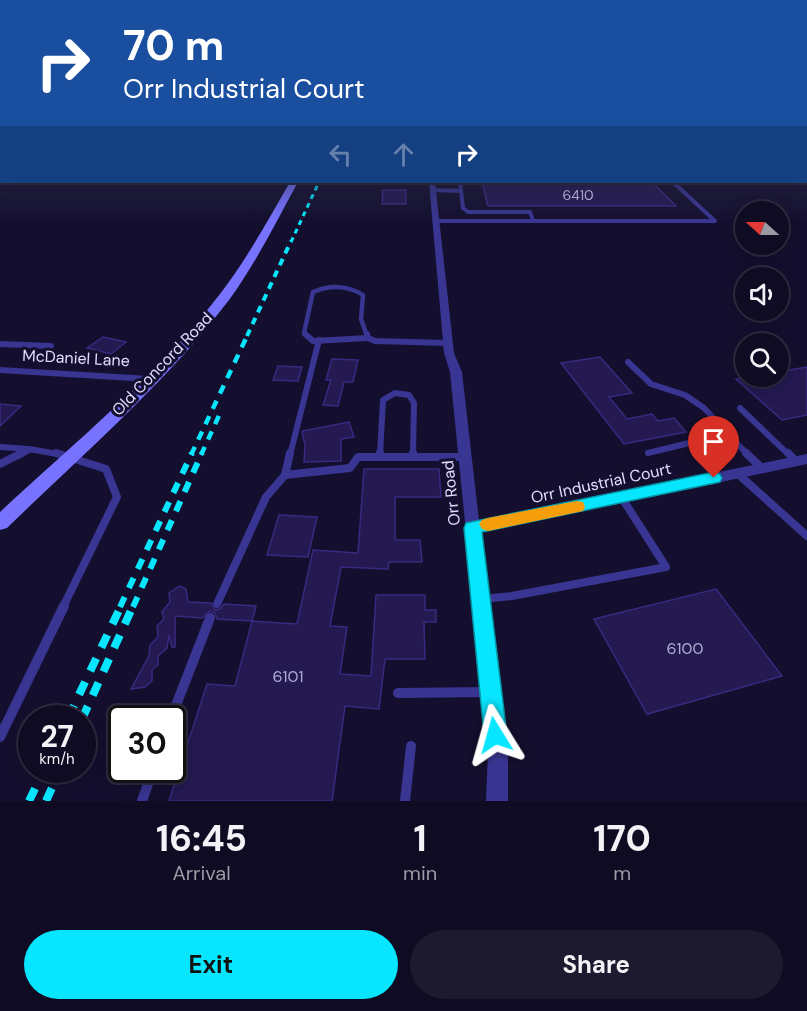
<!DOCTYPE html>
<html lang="en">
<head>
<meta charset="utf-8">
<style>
	body { margin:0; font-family:"DM Sans",sans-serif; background:#1d192f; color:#f1f3f6; height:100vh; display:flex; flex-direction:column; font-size:22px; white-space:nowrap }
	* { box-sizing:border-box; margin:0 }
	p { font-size:20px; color:#9b9ba5 }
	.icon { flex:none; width:33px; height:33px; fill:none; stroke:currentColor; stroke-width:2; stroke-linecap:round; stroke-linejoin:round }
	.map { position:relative; height:801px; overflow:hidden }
	.sheet { display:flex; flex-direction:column; background:#0f0b22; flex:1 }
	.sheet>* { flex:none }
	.top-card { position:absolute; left:0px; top:0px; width:807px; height:183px; box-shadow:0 3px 15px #0003,0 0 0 2px #2f2b40; background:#1a4fa0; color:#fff; overflow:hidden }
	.needle { width:39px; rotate:291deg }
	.fabs { position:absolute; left:735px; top:201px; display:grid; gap:12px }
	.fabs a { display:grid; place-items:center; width:54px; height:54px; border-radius:50%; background:#0f0b22; box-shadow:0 3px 15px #0003,0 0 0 2px #2f2b40; font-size:30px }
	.speed { position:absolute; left:18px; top:705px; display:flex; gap:12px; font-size:30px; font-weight:700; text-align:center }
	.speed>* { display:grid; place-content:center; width:78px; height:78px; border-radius:50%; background:#0f0b22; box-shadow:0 3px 15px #0003,0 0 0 2px #2f2b40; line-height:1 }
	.speed small { font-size:15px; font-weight:400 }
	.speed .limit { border:3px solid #111; border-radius:9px; background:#fff; color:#111 }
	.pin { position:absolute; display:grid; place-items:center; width:51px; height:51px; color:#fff; margin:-62px -26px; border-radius:50% 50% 50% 0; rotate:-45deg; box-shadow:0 0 6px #0007 }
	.pin .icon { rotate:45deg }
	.me { position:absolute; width:66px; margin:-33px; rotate:352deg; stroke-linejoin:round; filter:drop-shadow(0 0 4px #0008) }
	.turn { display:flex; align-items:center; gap:21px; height:126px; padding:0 24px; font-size:27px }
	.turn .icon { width:78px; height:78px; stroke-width:2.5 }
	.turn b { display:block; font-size:42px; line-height:51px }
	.lanes { display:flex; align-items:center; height:57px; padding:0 24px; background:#0003; justify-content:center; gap:30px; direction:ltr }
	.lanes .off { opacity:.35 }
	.eta { display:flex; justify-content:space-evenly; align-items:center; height:102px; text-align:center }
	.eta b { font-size:36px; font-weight:700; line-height:42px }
	.primary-button { display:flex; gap:12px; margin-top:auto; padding:12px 24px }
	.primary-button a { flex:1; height:69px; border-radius:36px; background:#08e6ff; color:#111; font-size:24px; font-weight:700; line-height:69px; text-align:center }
	.primary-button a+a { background:#1d192f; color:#f1f3f6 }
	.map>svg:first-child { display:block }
	.building { fill:#241951; stroke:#3a2980; stroke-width:1.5 }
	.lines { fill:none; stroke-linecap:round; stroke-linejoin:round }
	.lane-far4 { stroke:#393592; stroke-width:4 }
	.lane-far3 { stroke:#393592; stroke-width:4.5 }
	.lane-far2 { stroke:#393592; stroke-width:6 }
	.lane-far1 { stroke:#393592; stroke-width:8 }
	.lane { stroke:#393592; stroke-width:10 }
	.street { fill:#393592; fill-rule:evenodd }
	.secondary { fill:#7773ff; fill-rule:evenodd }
	.rail-far4 { stroke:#08e6ff; stroke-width:3; stroke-dasharray:5 4.5; stroke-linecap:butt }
	.rail-far3 { stroke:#08e6ff; stroke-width:4; stroke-dasharray:7 6; stroke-linecap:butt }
	.rail-far2 { stroke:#08e6ff; stroke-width:4.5; stroke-dasharray:9 8; stroke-linecap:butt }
	.rail-far1 { stroke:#08e6ff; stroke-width:6; stroke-dasharray:11 10; stroke-linecap:butt }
	.rail { stroke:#08e6ff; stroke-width:8; stroke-dasharray:14 12; stroke-linecap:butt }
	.route { fill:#08e6ff; stroke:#0596a6; stroke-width:1.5 }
	.slow { fill:#f59e0b }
	.labels { text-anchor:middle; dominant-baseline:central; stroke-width:6; stroke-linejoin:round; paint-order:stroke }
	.number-label { font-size:14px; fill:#b1abd4 }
	.street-label { font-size:16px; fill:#e0dcff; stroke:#140f2e }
	.near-number-label { font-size:16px; fill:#b1abd4 }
</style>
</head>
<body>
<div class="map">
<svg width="807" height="801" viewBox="0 0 807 801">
	<rect width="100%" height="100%" fill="#140f2e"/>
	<g class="building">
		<path d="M482 182H652L676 206H488Z"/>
		<path d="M383 190H406V204H382Z"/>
		<path d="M103 337 126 342 111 354 87 348Z"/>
		<path d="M600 357 632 393 609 397 627 419 652 414 658 421 674 418 686 432 624 444 561 363Z"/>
		<path d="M332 359 358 360 353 382H344L338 406 323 405 331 380H326Z"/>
		<path d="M278 366 302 367 298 381 273 380Z"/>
		<path d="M807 367V415L782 420 736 379 778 376V372Z"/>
		<path d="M0 404 21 406 0 426Z"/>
		<path d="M349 422 354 437 341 439V461L304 462 305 445 302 431Z"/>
		<path d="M364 469H439L441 497H395V540H420L422 562H389L388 569 341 567 330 626 347 627 340 674 371 676 376 595H425V610H436V622H424L425 659H385L379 709 345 706 332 801H169L207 684 235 686 252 621 297 624 313 550 358 553Z"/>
		<path d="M279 515 317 517 308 557 267 555Z"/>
		<path d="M179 586 186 589 188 602 211 603 215 610 220 609 224 604 256 606 252 621 217 619 215 613 210 611 202 618 175 616V647H172L169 635 167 648 158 656V665L152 670V681L145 687 131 689 149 656 150 645 158 637 157 626 164 619 162 612 170 602 169 593Z"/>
		<path d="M716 589 782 676 647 714 594 619Z"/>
	</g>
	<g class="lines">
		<g class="lane-far4">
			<path d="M460 182 463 208 468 212H530L533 220"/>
			<path d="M432 190 461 191"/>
			<path d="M435 221H715L673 182"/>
		</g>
		<path class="lane-far3" d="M307 336 304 333 313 292C329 285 348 285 363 295L361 319 367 336"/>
		<g class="lane-far2">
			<path d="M305 334 313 341 368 338"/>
			<path d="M367 334 368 338"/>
			<path d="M368 338 375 341 448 343"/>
			<path d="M0 344 51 346"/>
			<path d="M628 362 651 384 685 395 704 408 748 455"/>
			<path d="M740 408 789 455"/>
			<path d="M0 447 29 449 63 455"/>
			<path d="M648 453 726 434"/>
			<path d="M19 455 29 450"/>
			<path d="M290 455 319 340"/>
			<path d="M380 455 383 400 395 393 409 395 414 403 413 455"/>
		</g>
		<g class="lane-far1">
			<path d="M56 453 106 469 117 497 63 607"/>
			<path d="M746 453 762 468"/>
			<path d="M788 453 796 461"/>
			<path d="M380 457V453"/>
			<path d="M413 457V453"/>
			<path d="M0 464 22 453"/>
			<path d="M737 473 807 536"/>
			<path d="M285 475 290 453"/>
			<path d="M481 599 512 596 666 567 622 498"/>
			<path d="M217 604 266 497 285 475 350 468 358 457H464"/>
		</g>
		<g class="lane">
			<path d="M398 693 489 692"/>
			<path d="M171 718 210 618"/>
			<path d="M0 737 64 606"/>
			<path d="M142 801 153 770"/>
			<path d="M405 801 411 746"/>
		</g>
		<g class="street">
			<path d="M806 111H807V114L806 113Z"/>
			<path d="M806 132 807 133V137L806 136Z"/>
			<rect x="0" y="141" width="2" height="4"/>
			<path d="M2 163V168H0V164Z"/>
			<path d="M429 182H435L454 353 462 372 479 521 807 454V464L481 532 508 752V801H486L488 752 450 372 444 353Z"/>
			<path d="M0 367 150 376 156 379 150 382 0 373Z"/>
		</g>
		<path class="secondary" d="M290 182H298C276 222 256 263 229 300 165 384 82 455 7 528L0 530V512C75 442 157 376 220 294 247 259 268 220 290 182Z"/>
		<path class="rail-far4" d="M291 242 319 182"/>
		<path class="rail-far3" d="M247 336 291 241"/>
		<g class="rail-far2">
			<path d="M191 455 248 334"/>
			<path d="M201 455 222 409"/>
		</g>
		<g class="rail-far1">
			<path d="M120 607 192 453"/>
			<path d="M133 607 202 453"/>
		</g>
		<g class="rail">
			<path d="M68 718 121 606"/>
			<path d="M82 719 133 606"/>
			<path d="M29 801 44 770"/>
			<path d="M46 801 60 770"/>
		</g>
	</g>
	<linearGradient id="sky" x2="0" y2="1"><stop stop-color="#0b0819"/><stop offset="0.5" stop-color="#343757"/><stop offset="1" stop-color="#343757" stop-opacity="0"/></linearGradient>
	<rect width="807" height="223" fill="url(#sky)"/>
	<path class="route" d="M714 472 720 474 722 478 720 482 482 532 507 735 503 743 495 747 487 743 484 735 464 528 466 523Z"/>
	<path class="slow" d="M577 501 583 502 585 507 583 511 488 531 482 529 479 524 482 520 488 518Z"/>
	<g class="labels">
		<g class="number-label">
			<text x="578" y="195">6410</text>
		</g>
		<g class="street-label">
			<text transform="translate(76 358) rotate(3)">McDaniel Lane</text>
			<text transform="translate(162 364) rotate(-46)">Old Concord Road</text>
			<text transform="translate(601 483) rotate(-12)">Orr Industrial Court</text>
			<text transform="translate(451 493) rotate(-96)">Orr Road</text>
		</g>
		<g class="near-number-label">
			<text x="685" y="648">6100</text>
			<text x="288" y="676">6101</text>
		</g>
	</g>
</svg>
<div class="fabs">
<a><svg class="needle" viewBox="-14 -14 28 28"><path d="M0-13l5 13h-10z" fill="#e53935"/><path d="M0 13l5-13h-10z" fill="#9b9ba5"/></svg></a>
<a><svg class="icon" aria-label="sound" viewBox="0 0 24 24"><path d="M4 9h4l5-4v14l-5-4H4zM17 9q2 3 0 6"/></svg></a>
<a><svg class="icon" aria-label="search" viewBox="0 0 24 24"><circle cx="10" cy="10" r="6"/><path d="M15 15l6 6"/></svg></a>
</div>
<div class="speed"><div>27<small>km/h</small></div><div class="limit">30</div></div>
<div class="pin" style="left:714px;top:478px;background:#d93025"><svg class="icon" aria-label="arrive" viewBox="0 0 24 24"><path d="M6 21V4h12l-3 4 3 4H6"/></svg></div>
<svg class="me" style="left:495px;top:735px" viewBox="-20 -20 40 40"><path d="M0-17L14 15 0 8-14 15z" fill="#08e6ff" stroke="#fff" stroke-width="4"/></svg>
<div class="top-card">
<div class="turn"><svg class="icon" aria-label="right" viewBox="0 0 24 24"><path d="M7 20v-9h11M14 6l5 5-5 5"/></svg><div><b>70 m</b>Orr Industrial Court</div></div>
<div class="lanes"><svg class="icon off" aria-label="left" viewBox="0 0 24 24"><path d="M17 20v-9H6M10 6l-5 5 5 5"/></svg><svg class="icon off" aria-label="ahead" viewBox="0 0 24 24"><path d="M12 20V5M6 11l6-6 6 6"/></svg><svg class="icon" aria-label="right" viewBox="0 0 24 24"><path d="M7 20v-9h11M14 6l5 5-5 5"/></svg></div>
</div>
</div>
<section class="sheet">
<div class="eta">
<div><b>16:45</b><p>Arrival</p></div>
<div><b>1</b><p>min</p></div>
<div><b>170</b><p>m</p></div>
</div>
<div class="primary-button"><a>Exit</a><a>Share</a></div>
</section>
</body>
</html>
